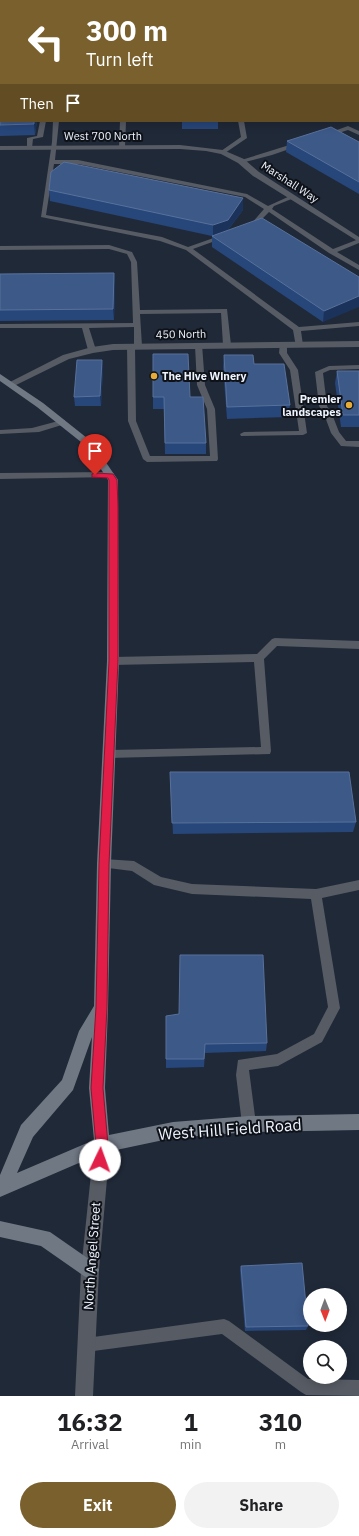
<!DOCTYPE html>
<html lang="en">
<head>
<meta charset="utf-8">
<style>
	body { margin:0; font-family:"IBM Plex Sans",sans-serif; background:#f2f2f2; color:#202124; height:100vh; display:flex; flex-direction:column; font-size:15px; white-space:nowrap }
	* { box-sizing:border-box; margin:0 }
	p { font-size:13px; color:#757577 }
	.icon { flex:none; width:22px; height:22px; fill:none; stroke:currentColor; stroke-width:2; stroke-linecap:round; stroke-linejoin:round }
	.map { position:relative; height:1396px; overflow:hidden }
	.details { display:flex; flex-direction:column; background:#fff; flex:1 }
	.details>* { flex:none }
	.banner { position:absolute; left:0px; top:0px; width:359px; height:122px; box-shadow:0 2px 10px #0003; background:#7a602d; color:#fff; overflow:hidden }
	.needle { width:26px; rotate:179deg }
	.fabs { position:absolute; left:303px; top:1288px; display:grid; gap:8px }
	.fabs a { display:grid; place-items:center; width:44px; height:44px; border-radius:50%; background:#fff; box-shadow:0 2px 10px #0003; font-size:20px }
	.pin { position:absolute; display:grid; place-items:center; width:34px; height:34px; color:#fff; margin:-41px -17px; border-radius:50% 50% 50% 0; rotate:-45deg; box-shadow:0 0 4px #0007 }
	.pin .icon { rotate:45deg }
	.me { position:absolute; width:44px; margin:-22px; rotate:3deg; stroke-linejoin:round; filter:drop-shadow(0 0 3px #0008) }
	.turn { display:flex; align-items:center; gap:14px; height:84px; padding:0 20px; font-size:18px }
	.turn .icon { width:52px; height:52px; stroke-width:2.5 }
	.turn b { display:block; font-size:28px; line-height:34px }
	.then { display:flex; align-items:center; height:38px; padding:0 20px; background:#0003; gap:8px; font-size:15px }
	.eta { display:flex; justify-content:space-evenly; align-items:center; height:68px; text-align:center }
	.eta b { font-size:24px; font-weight:700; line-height:28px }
	.primary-button { display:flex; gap:8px; margin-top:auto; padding:8px 20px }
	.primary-button a { flex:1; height:46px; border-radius:24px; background:#7a602d; color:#fff; font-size:16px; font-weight:700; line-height:46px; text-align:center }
	.primary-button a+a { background:#f2f2f2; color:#202124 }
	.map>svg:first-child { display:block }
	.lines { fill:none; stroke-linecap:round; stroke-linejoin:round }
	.path { stroke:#7c8491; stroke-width:1.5; stroke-dasharray:1.5 1; stroke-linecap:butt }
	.lane { fill:#575b63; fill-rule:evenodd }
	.street { fill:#575b63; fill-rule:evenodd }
	.secondary { fill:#707884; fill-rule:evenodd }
	.wall { fill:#27467a }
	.shaded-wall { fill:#1b335a }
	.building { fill:#3d5988; stroke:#58719b }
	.route { fill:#e11d48; stroke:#92132f }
	.poi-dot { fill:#e7ac37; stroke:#0e1218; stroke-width:1.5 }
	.labels { text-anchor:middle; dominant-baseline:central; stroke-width:4; stroke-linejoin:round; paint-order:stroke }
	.far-street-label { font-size:11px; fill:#eff5ff; stroke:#0e1218 }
	.far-poi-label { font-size:11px; font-weight:bold; fill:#eff5ff; stroke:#0e1218; text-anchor:start }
	.street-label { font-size:13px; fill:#eff5ff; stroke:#0e1218 }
	.near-street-label { font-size:16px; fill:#eff5ff; stroke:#0e1218 }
</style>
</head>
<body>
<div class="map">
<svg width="359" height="1396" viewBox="0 0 359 1396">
	<rect width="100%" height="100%" fill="#202938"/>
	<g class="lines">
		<path class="path" d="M161 0 163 1"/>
		<g class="lane">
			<path d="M40 121H46L43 137 33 139 32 148 27 149V138L37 136Z"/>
			<path d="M53 121H59L55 160H78L247 194 268 206 290 196H294V198L274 206 272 209 333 249 359 239V243L337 252 359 265V270L329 253 269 212 255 226 246 228V226L251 224 264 209 245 197 78 164H54L46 215 162 237 188 247 222 235H226V237L193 249 299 327 359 322V326L301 331 303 345 299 347H296L293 330 186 250 160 241 41 217 52 142Z"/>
			<path d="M120 121H126L125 147 122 149 119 147Z"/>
			<path d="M238 121H244L247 138 225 153H221V151L241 137Z"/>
			<path d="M348 126 359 131V135L348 130 326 137 323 135Z"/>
			<path d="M299 142 302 144 301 145 272 155 241 163 238 161Z"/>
			<path d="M0 246 109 245 132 252 137 262 140 310 227 309 231 345 230 347H227L223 345 221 313 140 314 142 346 138 348 135 347 136 421 150 456H210L207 409 197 385 195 346 196 344H202L205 385 215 409 218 459 217 461 147 462 143 459 128 421 127 346 131 344 134 345V327L89 328 96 350 92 352 88 350 82 328H0V324L133 323 131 262 127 254 109 249 0 250Z"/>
			<path d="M280 343H283L287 345V353L298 370 307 433 303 435 241 436 240 434 244 432 299 431 290 370 279 353Z"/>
			<path d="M359 365V369L330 370 323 373 327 406 332 414 339 432 346 441H359V447L341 446 331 433 324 414 319 406 315 372 329 366Z"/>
			<path d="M62 420H65V424L39 432 0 434V430L32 428Z"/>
			<path d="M110 472 113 473 114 475 113 477 0 479V473Z"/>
			<path d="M275 638 359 641V649L277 646 264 659 271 751 270 754 109 758 105 757 104 754 105 751 109 750 261 747 254 662 113 665 110 664 108 661 110 658 113 657 257 654 272 639Z"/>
			<path d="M104 859 134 861 161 877 192 884 316 889 359 880V890L322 898 340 1008 322 1042 278 1066 249 1070 256 1124 254 1129 249 1131 244 1129 242 1124 236 1075 238 1060 277 1054 314 1034 328 1007 311 899 192 894 154 885 132 871 100 867 98 864 100 861Z"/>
			<path d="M224 1319 229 1321 308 1379 359 1380V1396L306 1395 301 1392 222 1334 86 1352 81 1350 79 1345 81 1340 86 1338Z"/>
		</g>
		<g class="street">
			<path d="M180 145 223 150 244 159 259 172 359 237V242L253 176 238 163 221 154 206 151 180 149 0 150V146Z"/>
			<path d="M359 341V347L113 350 93 353 69 359 14 386H8L6 384 63 355 92 347 113 344Z"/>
			<path d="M102 1137 108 1139 110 1145 99 1270 93 1396H75L81 1270 94 1145 96 1139Z"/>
		</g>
		<g class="secondary">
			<path d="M0 374 43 403 92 442 118 480 119 661 111 864 108 1008 105 1088 109 1135 173 1122 249 1116 359 1114V1130L249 1132 173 1138 102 1153 0 1197V1175L21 1125 62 1080 79 1031 94 1006 97 864 107 661 108 480 86 446 37 407 0 381ZM92 1037 89 1088 94 1140 17 1173 33 1137 73 1090Z"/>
			<path d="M0 1221 50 1232 96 1264 99 1270 96 1276 90 1279 84 1276 41 1246 0 1237Z"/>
		</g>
	</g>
	<g class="wall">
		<path d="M0 90 37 121 35 135 0 136Z"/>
		<rect x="182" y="121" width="36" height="8"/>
		<path d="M287 141 359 142V194L286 152Z"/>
		<path d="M49 190 243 198V210L228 230 359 277 323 322 212 247V236L50 201Z"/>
		<path d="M114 273 115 285 114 320 0 321V274Z"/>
		<path d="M153 354 190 397 206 443V454H165L164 409H153Z"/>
		<path d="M224 355 254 364 290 405 288 417 227 419 223 367Z"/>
		<path d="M102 360 103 370 101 406H75L74 397Z"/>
		<path d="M337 371H359V427H341L335 383Z"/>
		<path d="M170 772 356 822 353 832 173 834Z"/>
		<path d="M166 1016 267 1043 266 1051 205 1053 204 1067 166 1068Z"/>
		<path d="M241 1266 308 1326 306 1330 245 1331 240 1270Z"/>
	</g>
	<g class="shaded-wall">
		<path d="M34 121H37L35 135 34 124Z"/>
		<path d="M243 198V210L227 231 213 236V225Z"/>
		<path d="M114 273 115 285 114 320 113 309Z"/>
		<path d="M359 296V307L323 322 324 311Z"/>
		<path d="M102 360 103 370 101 406 100 396Z"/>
	</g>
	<g class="building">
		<path d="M0 90H1V121H34V124L0 125Z"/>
		<path d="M331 127 359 142V182L287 141Z"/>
		<path d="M64 162 243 198 228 220 213 225 49 190 51 172Z"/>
		<path d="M262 218 359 277V296L324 311 212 236Z"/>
		<path d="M114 273 113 309 0 310V274Z"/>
		<path d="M153 354H188L190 397H203L206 443H165L164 397H153Z"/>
		<path d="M224 355H253L254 364H284L290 405 227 407Z"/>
		<path d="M77 360H102L100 396 74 397Z"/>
		<path d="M337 371H359V415H343Z"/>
		<path d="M170 772H349L356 822 172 823Z"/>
		<path d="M180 955H263L267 1043 205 1044 204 1059H166V1016L179 1014Z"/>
		<path d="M302 1263 308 1326 246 1327 241 1266Z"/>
	</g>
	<path class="route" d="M95 473 113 474 117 480 118 507V661L109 864 107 1007 103 1088 108 1145 105 1165 100 1167 96 1165 94 1160 96 1145 91 1088 96 1007 99 864 109 661V480L108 478 92 477V474Z"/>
	<g class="poi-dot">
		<circle cx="154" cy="376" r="4"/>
		<circle cx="349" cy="405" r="4"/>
	</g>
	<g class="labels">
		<g class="far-street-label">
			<text x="103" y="136">West 700 North</text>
			<text transform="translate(290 182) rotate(33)">Marshall Way</text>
			<text transform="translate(181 334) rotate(-1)">450 North</text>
		</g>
		<g class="far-poi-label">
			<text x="162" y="376">The Hive Winery</text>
			<text x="341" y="399" text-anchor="end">Premier<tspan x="341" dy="13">landscapes</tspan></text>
		</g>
		<g class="street-label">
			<text transform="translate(92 1256) rotate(-86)">North Angel Street</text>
		</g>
		<g class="near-street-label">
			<text transform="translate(230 1129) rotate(-4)">West Hill Field Road</text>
		</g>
	</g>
</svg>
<div class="fabs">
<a><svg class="needle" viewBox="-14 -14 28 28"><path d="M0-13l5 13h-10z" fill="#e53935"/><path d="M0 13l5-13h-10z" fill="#757577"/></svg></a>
<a><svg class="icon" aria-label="search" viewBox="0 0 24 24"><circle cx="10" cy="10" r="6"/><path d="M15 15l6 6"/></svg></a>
</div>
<div class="pin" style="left:95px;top:475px;background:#d93025"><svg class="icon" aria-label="arrive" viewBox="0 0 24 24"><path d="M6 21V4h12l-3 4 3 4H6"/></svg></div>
<svg class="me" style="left:100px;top:1160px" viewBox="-20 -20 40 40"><circle r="19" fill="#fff"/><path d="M0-13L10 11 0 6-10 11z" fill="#e11d48"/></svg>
<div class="banner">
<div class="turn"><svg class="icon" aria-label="left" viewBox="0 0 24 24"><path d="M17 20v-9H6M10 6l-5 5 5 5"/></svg><div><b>300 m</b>Turn left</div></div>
<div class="then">Then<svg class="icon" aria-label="arrive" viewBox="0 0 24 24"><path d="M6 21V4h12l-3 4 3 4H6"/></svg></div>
</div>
</div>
<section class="details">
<div class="eta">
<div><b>16:32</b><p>Arrival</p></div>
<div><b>1</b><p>min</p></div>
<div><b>310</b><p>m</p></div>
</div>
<div class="primary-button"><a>Exit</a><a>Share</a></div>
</section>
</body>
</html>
